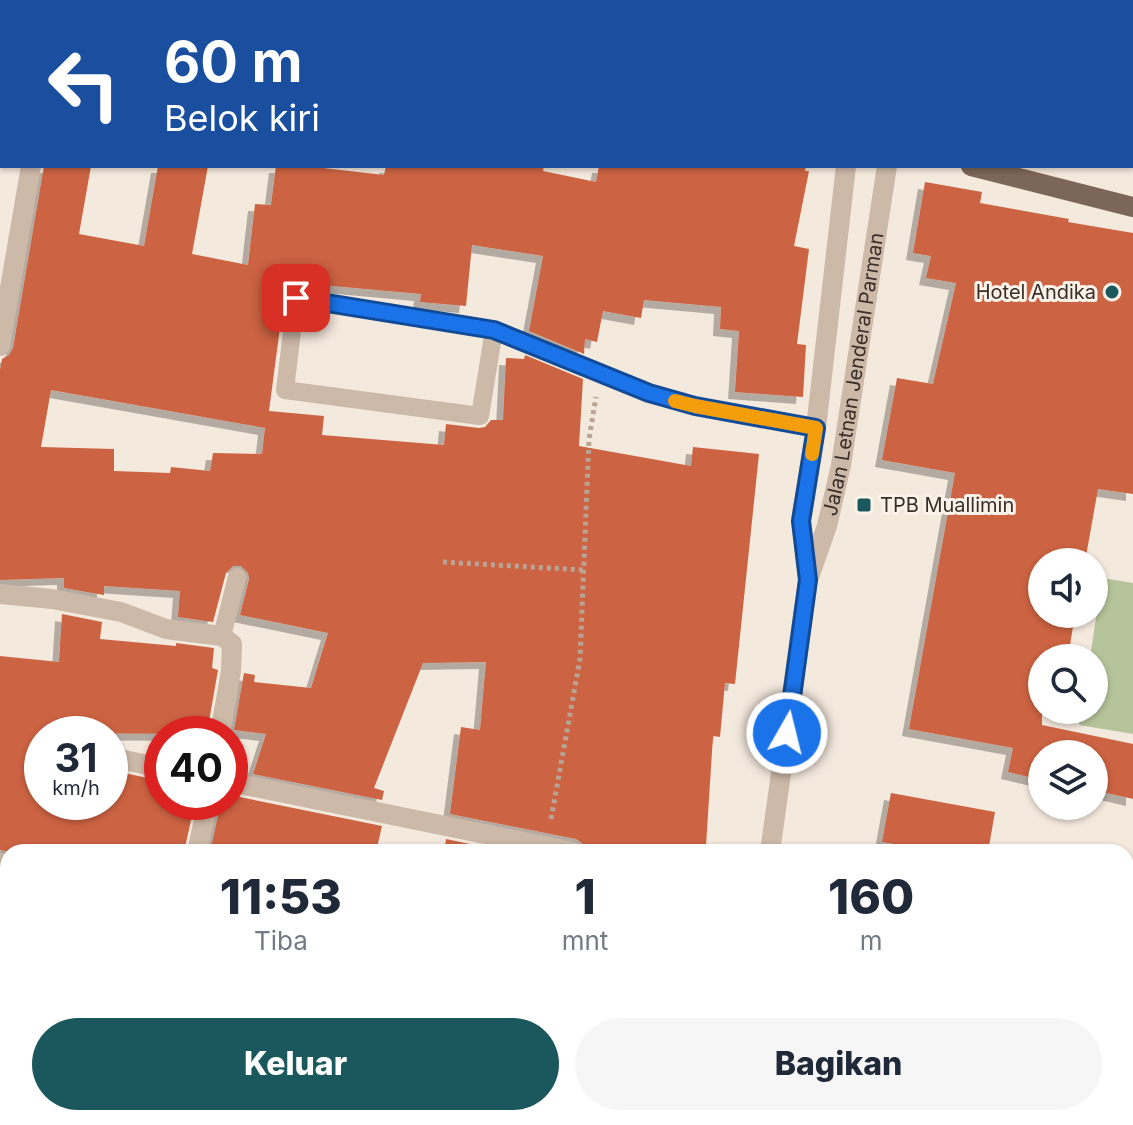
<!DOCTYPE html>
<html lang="id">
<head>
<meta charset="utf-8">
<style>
	body { margin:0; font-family:Inter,sans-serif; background:#f6f6f7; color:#1f2937; height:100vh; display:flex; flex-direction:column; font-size:30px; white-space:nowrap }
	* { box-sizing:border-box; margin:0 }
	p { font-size:26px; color:#747a83 }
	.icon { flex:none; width:44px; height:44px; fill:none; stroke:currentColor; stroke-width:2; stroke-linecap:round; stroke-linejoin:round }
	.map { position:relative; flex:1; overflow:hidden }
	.panel { position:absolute; left:0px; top:844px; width:1134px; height:282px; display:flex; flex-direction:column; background:#fff; border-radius:24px 24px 0 0; box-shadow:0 2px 6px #0004 }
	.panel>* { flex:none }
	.top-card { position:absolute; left:0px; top:0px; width:1134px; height:168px; box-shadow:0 2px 6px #0004; background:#1a4fa0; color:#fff; overflow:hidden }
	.tools { position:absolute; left:1028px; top:548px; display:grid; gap:16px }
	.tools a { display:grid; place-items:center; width:80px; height:80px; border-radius:50%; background:#fff; box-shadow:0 2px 6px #0004; font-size:40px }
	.speed { position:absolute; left:24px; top:716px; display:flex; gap:16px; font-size:40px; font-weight:700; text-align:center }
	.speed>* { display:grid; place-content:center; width:104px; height:104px; border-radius:50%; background:#fff; box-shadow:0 2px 6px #0004; line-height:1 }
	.speed small { font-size:20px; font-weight:400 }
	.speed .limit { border:12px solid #d22; background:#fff; color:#111 }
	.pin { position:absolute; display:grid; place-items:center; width:68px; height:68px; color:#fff; margin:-34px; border-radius:16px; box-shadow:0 4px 12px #0006 }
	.me { position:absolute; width:88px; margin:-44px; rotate:8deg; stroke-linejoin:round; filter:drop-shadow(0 0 6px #0008) }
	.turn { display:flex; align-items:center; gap:28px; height:168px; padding:0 32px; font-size:36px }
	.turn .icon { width:104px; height:104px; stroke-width:2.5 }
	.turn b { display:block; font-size:56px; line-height:68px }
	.eta { display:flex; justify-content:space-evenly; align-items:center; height:136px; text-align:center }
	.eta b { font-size:48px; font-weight:800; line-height:56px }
	.button { display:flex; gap:16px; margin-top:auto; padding:16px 32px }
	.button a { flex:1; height:92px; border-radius:48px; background:#1b585d; color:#fff; font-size:32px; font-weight:800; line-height:92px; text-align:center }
	.button a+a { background:#f6f6f7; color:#1f2937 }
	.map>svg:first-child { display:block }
	.garden { fill:#b6c49b }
	.building { fill:#cc6442; fill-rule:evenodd; filter:url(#shadow) }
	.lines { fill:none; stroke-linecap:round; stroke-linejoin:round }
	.path { stroke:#b9a392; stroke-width:5; stroke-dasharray:4 4; stroke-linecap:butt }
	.service { stroke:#cdb9a8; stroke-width:18 }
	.minor { stroke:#cdb9a8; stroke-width:20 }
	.tertiary { stroke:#cdb9a8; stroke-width:20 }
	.primary { stroke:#7c6559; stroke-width:20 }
	.route-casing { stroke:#114b97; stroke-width:20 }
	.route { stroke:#1a73e8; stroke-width:14 }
	.slow { stroke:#f59e0b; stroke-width:14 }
	.poi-dot { fill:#1b585d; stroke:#fbf3e9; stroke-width:3 }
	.labels { text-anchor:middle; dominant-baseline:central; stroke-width:6; stroke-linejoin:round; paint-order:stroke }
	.poi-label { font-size:20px; fill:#392e28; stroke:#fbf3e9; text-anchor:end }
	.street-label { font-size:20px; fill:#392e28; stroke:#fbf3e9 }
</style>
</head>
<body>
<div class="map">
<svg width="1133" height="1125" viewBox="0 0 1133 1125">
	<defs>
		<filter id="shadow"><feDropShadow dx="-7" dy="7" stdDeviation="0" flood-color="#0004"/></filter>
	</defs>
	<rect width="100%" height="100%" fill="#f4e9dd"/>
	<path class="garden" d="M1102 578 1133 583V734L1079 725 1081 710H1094V658H1090Z"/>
	<g class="building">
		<path d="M44 166H91L79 234 144 246 158 166H208L192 254 248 265 255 204 271 205 276 166H306L384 175 386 166H544L543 171 596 182 599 166H806L805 171H809L794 246 809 249 797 344 806 345 803 397 735 392 739 331 720 329 721 307 644 300 641 318 603 311 597 342 585 339 584 354 529 331 543 256 472 245 466 306 420 302 421 294 288 282 284 297 269 411 324 416 322 435 444 445 446 424 479 428 485 427 491 420H503L506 358 524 359 525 355 583 379 579 446 691 466 693 447 759 454 735 684 725 683 720 737 713 736 706 846 696 845V852H586L582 843 576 839 450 814 461 727 480 730 486 662 423 663 374 788 384 791 382 800 253 774 266 734 234 730 244 673 255 675 254 682 311 688 328 633 240 615 249 579 248 573 241 566H233L226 573 213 622 178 617 180 591 104 586V595L64 588V578L0 580V370L2 359 9 355 13 348ZM51 390 265 428 262 454 213 453 210 471 171 467 170 473 114 471V449L41 447Z"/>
		<path d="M925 182 982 192 980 203 1069 219 1068 222 1133 233V494L1098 489 1085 562H1042V614H1075L1068 658H1042V725L1133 744V799L1094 790V754H1042V780L1008 772 1013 748 909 729 955 473 882 460 897 378 933 384 956 283 926 278 931 256 913 253Z"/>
		<path d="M62 614 102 622 100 639 176 646V643L214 648 212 668 218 670 208 727H203L202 734 42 733V802H110V770L162 781V802H195L184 852H12L0 850V656L59 662Z"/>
		<path d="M891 793 995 812 988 852H941L882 842Z"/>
		<path d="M235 796 382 826 376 852H210L221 802H232Z"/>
		<path d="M446 839 508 852H444Z"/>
	</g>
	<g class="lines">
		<g class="path">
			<path d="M443 562 584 570"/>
			<path d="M551 819 580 659 589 439 596 397"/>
			<path d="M115 1125 117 1118"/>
		</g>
		<g class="service">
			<path d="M494 330 480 416 285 390 296 298 494 330 649 393 695 406 816 428"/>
			<path d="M222 636 237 577"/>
		</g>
		<g class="minor">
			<path d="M0 346 31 166"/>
			<path d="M0 594 52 599 121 612 166 629 222 636 232 644 231 671 220 734"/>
			<path d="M110 757 162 768"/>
			<path d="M230 782 573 852"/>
			<path d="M197 852 208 802"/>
			<path d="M0 863 8 864"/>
			<path d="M0 1114 8 1115"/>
			<path d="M23 1118 59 1125"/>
			<path d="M281 1125 284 1118"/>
		</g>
		<g class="tertiary">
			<path d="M880 2 881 0"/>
			<path d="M916 2 917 0"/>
			<path d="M808 576 801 521 816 428 846 166"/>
			<path id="s1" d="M770 852 808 580 827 526 841 465 887 166"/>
			<path d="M724 1125 725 1118"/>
		</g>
		<g class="primary">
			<path d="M352 0 360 2"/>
			<path d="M542 0 550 2"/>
			<path d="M1132 144H1133"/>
			<path d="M971 166 1133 207"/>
		</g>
	</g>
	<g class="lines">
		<defs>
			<path id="route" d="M296 298 494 330 649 393 695 406 816 428 801 521 808 580 787 733"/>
		</defs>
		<use href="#route" class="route-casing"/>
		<use href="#route" class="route"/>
		<path class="slow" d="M675 401 695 406 816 428 812 454"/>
	</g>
	<g class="poi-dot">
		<circle cx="1112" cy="292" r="8"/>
		<rect x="856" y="497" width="16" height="16" rx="4"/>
	</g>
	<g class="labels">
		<g class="poi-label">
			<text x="1096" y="292">Hotel Andika</text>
			<text x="880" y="505" text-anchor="start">TPB Muallimin</text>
		</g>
		<g class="street-label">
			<text stroke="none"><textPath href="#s1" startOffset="486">Jalan Letnan Jenderal Parman</textPath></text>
		</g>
	</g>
</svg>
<div class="tools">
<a><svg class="icon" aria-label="sound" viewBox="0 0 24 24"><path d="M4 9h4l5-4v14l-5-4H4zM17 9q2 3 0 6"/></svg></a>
<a><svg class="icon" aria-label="search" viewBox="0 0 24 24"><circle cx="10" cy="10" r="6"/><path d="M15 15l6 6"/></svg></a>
<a><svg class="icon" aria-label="layers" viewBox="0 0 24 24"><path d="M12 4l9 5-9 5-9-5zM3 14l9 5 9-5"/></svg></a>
</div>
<div class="speed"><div>31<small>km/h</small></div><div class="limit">40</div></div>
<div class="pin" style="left:296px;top:298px;background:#d93025"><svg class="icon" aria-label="arrive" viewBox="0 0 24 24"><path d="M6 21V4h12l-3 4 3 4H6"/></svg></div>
<svg class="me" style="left:787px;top:733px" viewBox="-20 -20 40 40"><circle r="17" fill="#1a73e8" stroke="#fff" stroke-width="3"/><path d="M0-11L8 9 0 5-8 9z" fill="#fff"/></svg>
<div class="top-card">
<div class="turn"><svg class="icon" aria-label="left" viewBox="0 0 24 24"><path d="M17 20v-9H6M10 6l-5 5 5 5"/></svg><div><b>60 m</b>Belok kiri</div></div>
</div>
<section class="panel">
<div class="eta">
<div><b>11:53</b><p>Tiba</p></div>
<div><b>1</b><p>mnt</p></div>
<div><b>160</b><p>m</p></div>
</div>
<div class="button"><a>Keluar</a><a>Bagikan</a></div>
</section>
</div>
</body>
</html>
